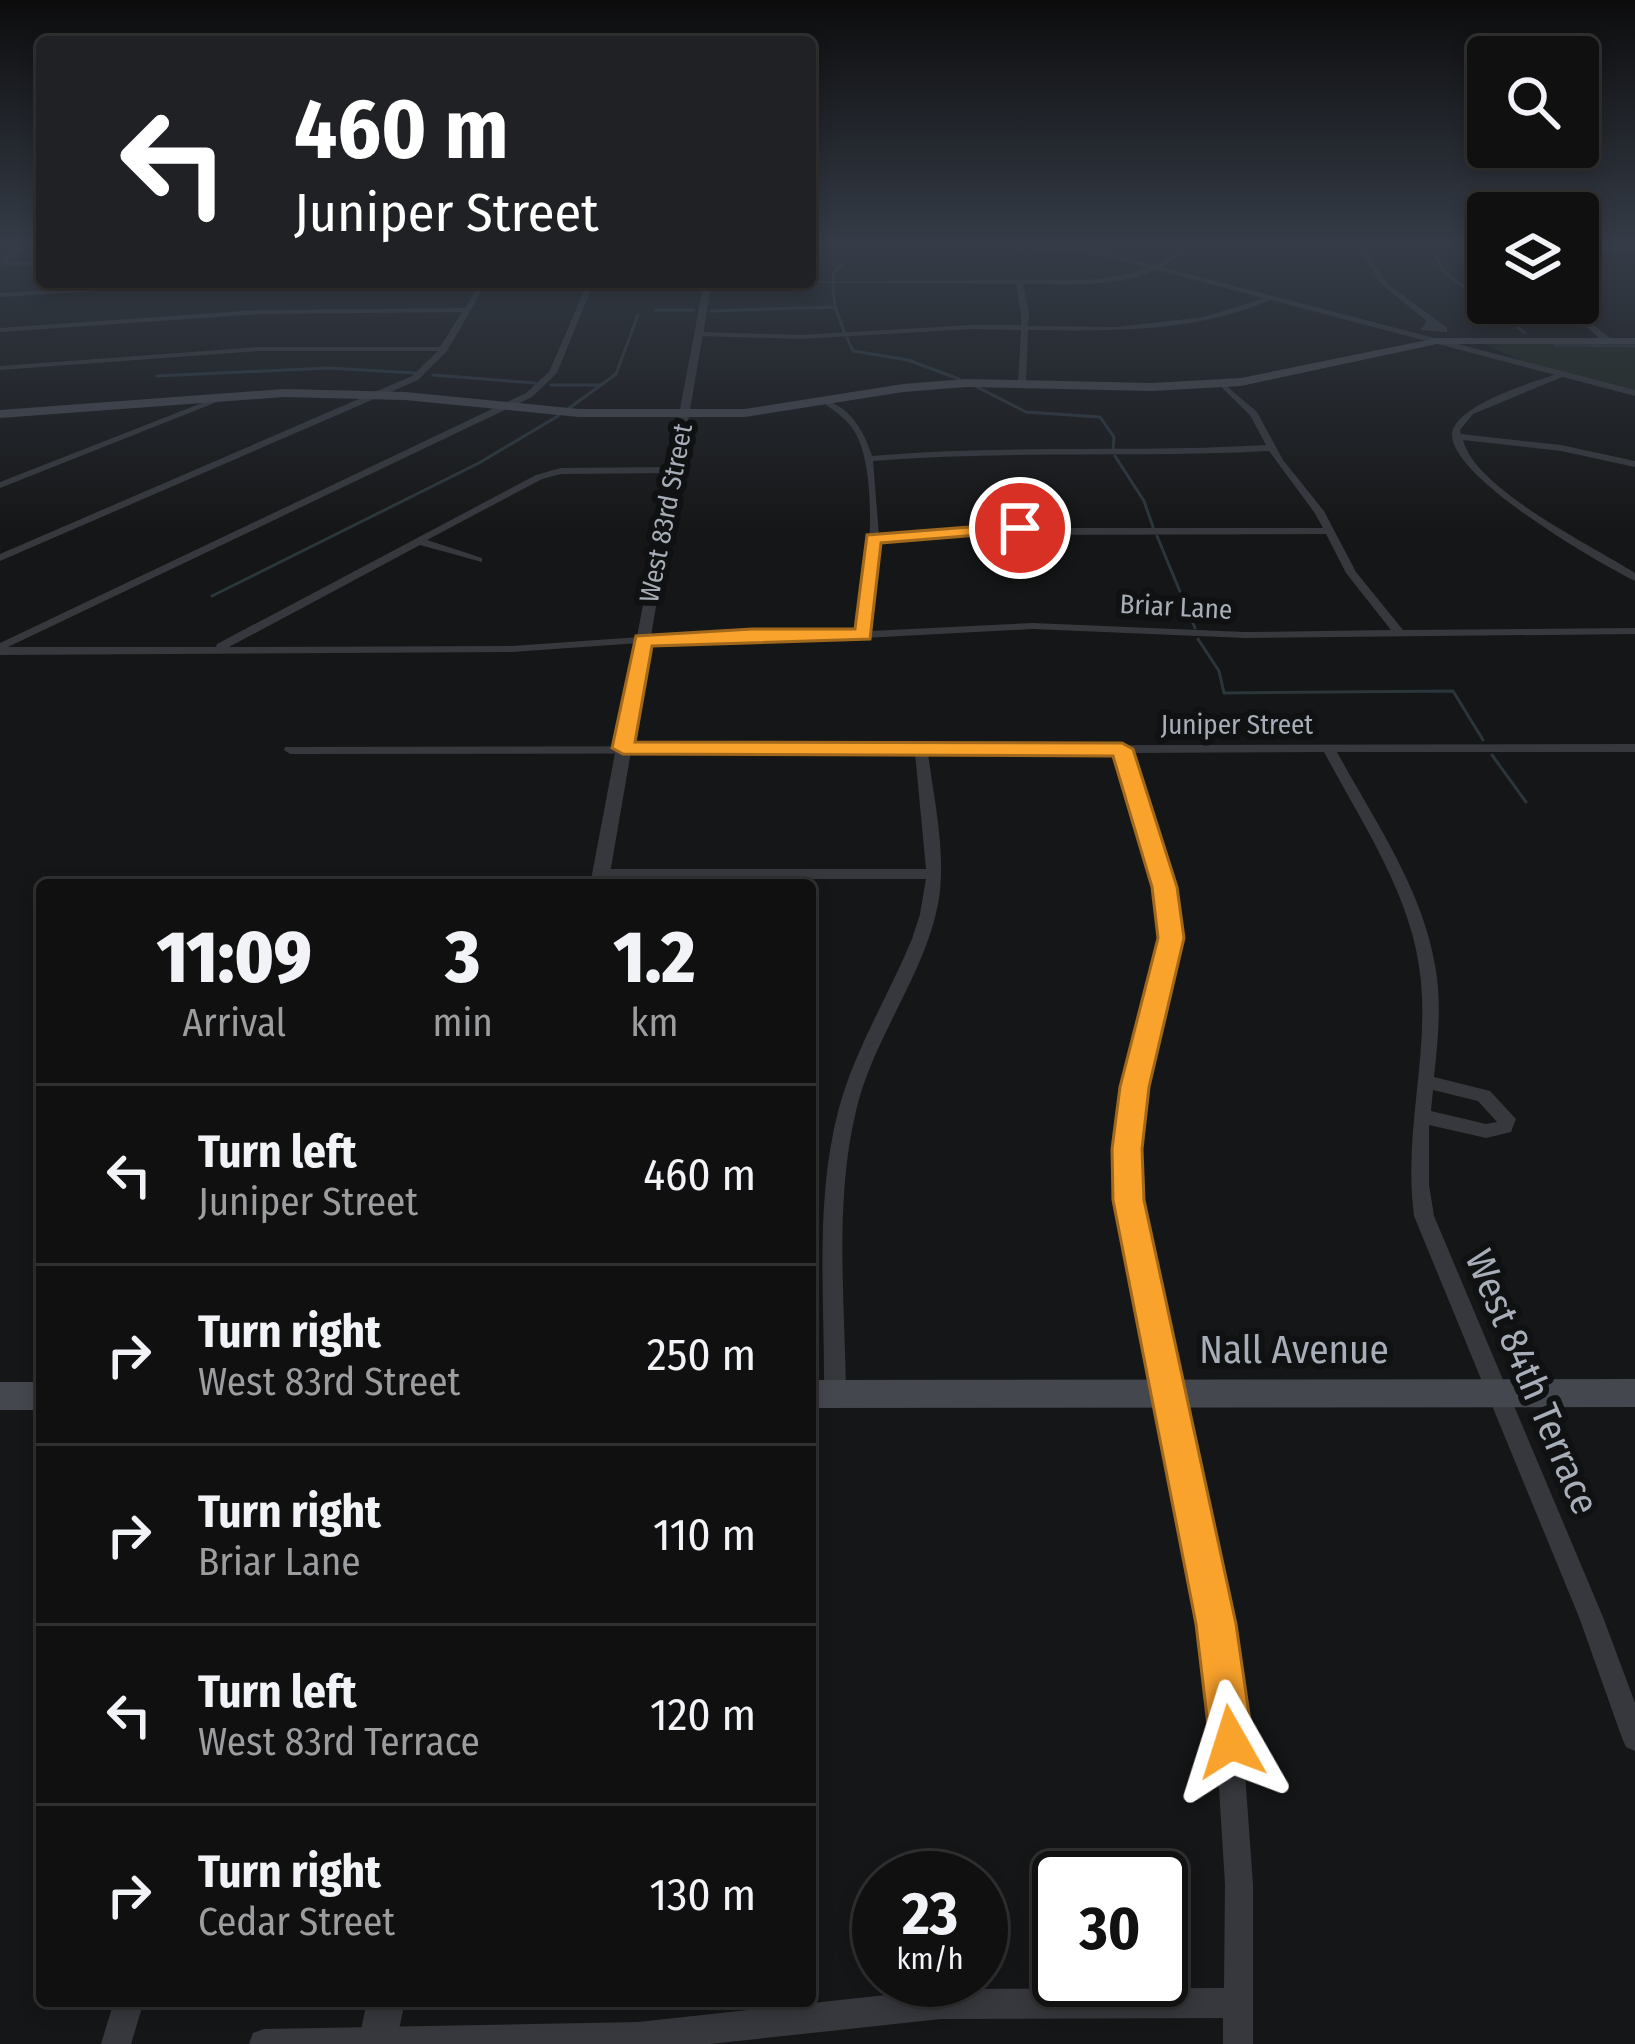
<!DOCTYPE html>
<html lang="en">
<head>
<meta charset="utf-8">
<style>
	body { margin:0; font-family:"Fira Sans Condensed",sans-serif; background:#19191a; color:#f1f3f6; height:100vh; display:flex; flex-direction:column; font-size:45px; white-space:nowrap }
	* { box-sizing:border-box; margin:0 }
	p { font-size:39px; color:#9c9d9f }
	.icon { flex:none; width:66px; height:66px; fill:none; stroke:currentColor; stroke-width:2; stroke-linecap:round; stroke-linejoin:round }
	.map { position:relative; flex:1; overflow:hidden }
	.side { position:absolute; left:36px; top:879px; width:780px; height:1128px; display:flex; flex-direction:column; background:#101011; border-radius:12px; box-shadow:0 6px 18px #0003,0 0 0 3px #303031 }
	.side>* { flex:none }
	.top-card { position:absolute; left:36px; top:36px; width:780px; height:252px; border-radius:12px; box-shadow:0 6px 18px #0003,0 0 0 3px #303031; background:#202124; color:#fff; overflow:hidden }
	.buttons { position:absolute; left:1467px; top:36px; display:grid; gap:24px }
	.buttons a { display:grid; place-items:center; width:132px; height:132px; border-radius:12px; background:#101011; box-shadow:0 6px 18px #0003,0 0 0 3px #303031; font-size:60px }
	.speed { position:absolute; left:852px; top:1851px; display:flex; gap:24px; font-size:60px; font-weight:700; text-align:center }
	.speed>* { display:grid; place-content:center; width:156px; height:156px; border-radius:50%; background:#101011; box-shadow:0 6px 18px #0003,0 0 0 3px #303031; line-height:1 }
	.speed small { font-size:30px; font-weight:400 }
	.speed .limit { border:6px solid #111; border-radius:18px; background:#fff; color:#111 }
	.pin { position:absolute; display:grid; place-items:center; width:102px; height:102px; color:#fff; margin:-51px; border:6px solid #fff; border-radius:50%; box-shadow:0 3px 12px #0007 }
	.me { position:absolute; width:132px; margin:-66px; rotate:354deg; stroke-linejoin:round; filter:drop-shadow(0 0 9px #0008) }
	.turn { display:flex; align-items:center; gap:42px; height:252px; padding:0 60px; font-size:54px }
	.turn .icon { width:156px; height:156px; stroke-width:2.5 }
	.turn b { display:block; font-size:84px; line-height:102px }
	.eta { display:flex; justify-content:space-evenly; align-items:center; height:204px; text-align:center }
	.eta b { font-size:72px; font-weight:800; line-height:84px }
	ul { padding:0; list-style:none }
	li { display:flex; align-items:center; gap:36px; height:180px; padding:0 60px; border-top:3px solid #303031 }
	li div { flex:1 }
	li b { display:block; font-size:45px }
	li em { font-style:normal }
	.map>svg:first-child { display:block }
	.green { fill:#1d261e }
	.lines { fill:none; stroke-linecap:round; stroke-linejoin:round }
	.stream { stroke:#2b363c; stroke-width:3 }
	.minor { fill:#36383d; fill-rule:evenodd }
	.tertiary { fill:#36383d; fill-rule:evenodd }
	.secondary { fill:#44474d; fill-rule:evenodd }
	.route { fill:#f9a22c; stroke:#a2691d; stroke-width:3 }
	.labels { text-anchor:middle; dominant-baseline:central; stroke-width:12; stroke-linejoin:round; paint-order:stroke }
	.far-street-label { font-size:27px; fill:#a7aeb8; stroke:#101112 }
	.near-street-label { font-size:39px; fill:#a7aeb8; stroke:#101112 }
</style>
</head>
<body>
<div class="map">
<svg width="1635" height="2044" viewBox="0 0 1635 2044">
	<rect width="100%" height="100%" fill="#151617"/>
	<path class="green" d="M1478 341H1635V393L1529 364Z"/>
	<g class="lines">
		<g class="stream">
			<path d="M1431 245 1443 271 1525 333"/>
			<path d="M833 283V273L846 261"/>
			<path d="M835 307 845 334"/>
			<path d="M655 310H694"/>
			<path d="M711 311 835 307 833 287"/>
			<path d="M847 338 853 351 908 360 959 379"/>
			<path d="M1555 345 1635 346"/>
			<path d="M433 375 535 383"/>
			<path d="M157 376 328 368 415 373"/>
			<path d="M551 385H600"/>
			<path d="M977 387 1026 412 1100 417 1114 437 1113 450"/>
			<path d="M568 409 616 374 638 315"/>
			<path d="M1115 456 1144 501 1153 527"/>
			<path d="M1157 536 1195 628"/>
			<path d="M212 596 479 463 558 416"/>
			<path d="M1198 639 1219 671 1224 693 1453 691 1483 740"/>
			<path d="M1492 755 1526 802"/>
		</g>
		<g class="minor">
			<path d="M23 245H31L7 261 42 262V266L0 265V260Z"/>
			<path d="M1183 245H1190C1148 291 1079 284 1023 284L1029 313 1028 326 1117 327 1204 317 1271 296 1277 297C1199 333 1112 331 1028 330L1026 383 1022 385 1018 383 1021 330 972 329 801 339 699 336 695 334 699 332 801 335 972 325H1021V313L1016 284 705 282 1088 280C1123 276 1157 272 1183 245Z"/>
			<path d="M1356 245H1362L1387 283 1447 328V332L1420 330 1427 321 1382 285Z"/>
			<rect x="1578" y="248" width="57" height="4"/>
			<path d="M197 282H237L0 297V293Z"/>
			<path d="M481 282H487L447 351 418 380 0 561V554L412 376 438 351H258L0 370V366L258 347H440L462 312 259 314 0 332V328L259 310 465 308Z"/>
			<path d="M588 282H594L557 373 532 397 8 647H216L217 644 536 475 561 468 673 467 678 470 673 473 561 474 542 479 427 540 482 558V562L420 545 229 647 512 646 710 632H859C868 580 881 472 853 429 846 419 835 411 825 404V400C851 408 864 431 872 456 1003 444 1135 453 1266 445L1250 415 1218 384 1222 382 1257 412 1283 460 1324 511 1356 572 1403 630 1635 628V634L1245 638 1033 629 864 638H710L512 652 0 655V643L526 393 549 372ZM1269 451 1314 512 1323 528H1044L879 535 873 461C1005 450 1137 458 1269 451ZM1326 534 1346 573 1391 630 1245 632 1033 623 870 631 879 542 987 535Z"/>
			<path d="M1558 303H1566L1610 338V342H1604Z"/>
			<path d="M1559 373 1562 377 1473 414 1460 430 1461 434 1561 445 1635 461V467L1561 451 1463 440C1476 490 1591 545 1635 573V581C1601 565 1432 467 1454 427 1468 401 1531 383 1559 373Z"/>
			<path d="M225 394 232 396 0 488V482Z"/>
			<path d="M1635 744V752H1337C1374 820 1422 888 1435 965 1442 1002 1438 1040 1434 1077L1490 1091 1516 1119 1511 1132 1486 1138 1429 1125V1185L1434 1216 1603 1617 1635 1703V1751L1626 1747 1622 1738 1579 1617 1414 1216C1404 1137 1425 1073 1422 997 1420 907 1365 829 1324 752L1130 753C1150 813 1179 874 1179 938 1179 988 1156 1034 1144 1081 1135 1120 1136 1160 1138 1200L1238 1677 1253 1884V2044H1223V2018L941 2019 710 2044H249L253 2033 264 2029 638 2022 941 1989 1224 1988 1225 1884 1212 1677 1120 1200C1118 1160 1117 1120 1127 1081 1139 1034 1162 989 1163 939 1164 875 1136 813 1117 753H928C934 801 946 850 939 899 926 974 873 1037 856 1111 834 1203 845 1300 846 1394L843 1401 835 1404 827 1401 824 1394C825 1300 814 1201 839 1108 855 1049 889 995 912 939L920 914 926 879H601L594 874 601 869H926L915 753 290 754 284 750 285 747ZM1433 1090 1478 1101 1497 1122 1486 1124 1431 1111Z"/>
			<path d="M114 2001H144L131 2044H101Z"/>
		</g>
		<g class="tertiary">
			<path d="M810 245H1043L1100 251 1635 390V396L1100 255 1035 249H810Z"/>
			<path d="M704 282H712L608 885H590Z"/>
			<path d="M367 2001H405L396 2044H358Z"/>
		</g>
		<g class="secondary">
			<path d="M1437 338H1635V344H1437L1241 386 1152 391 966 387 903 392 745 417H579L405 400 284 397 0 418V410L284 389 405 392 579 409H745L903 384 966 379 1152 383 1241 378Z"/>
			<path d="M1635 1379V1407L810 1408V1380Z"/>
			<rect x="0" y="1382" width="42" height="28"/>
		</g>
	</g>
	<linearGradient id="sky" x2="0" y2="1"><stop stop-color="#0c0c0d"/><stop offset="0.46" stop-color="#353c47"/><stop offset="1" stop-color="#353c47" stop-opacity="0"/></linearGradient>
	<rect width="1635" height="531" fill="url(#sky)"/>
	<path class="route" d="M1020 523 1028 528 1026 531 881 543 870 639 652 646 635 742 1122 743 1133 749 1177 887 1184 938 1149 1087 1142 1149 1144 1200 1236 1624 1253 1742 1246 1757 1231 1764 1216 1757 1210 1742 1196 1624 1113 1200 1112 1149 1120 1087 1158 938 1152 887 1113 756 623 754 612 748 636 636 752 629H855L867 535Z"/>
	<g class="labels">
		<g class="far-street-label">
			<text transform="translate(666 513) rotate(-79)">West 83rd Street</text>
			<text transform="translate(1176 607) rotate(3)">Briar Lane</text>
			<text x="1237" y="725">Juniper Street</text>
		</g>
		<g class="near-street-label">
			<text x="1294" y="1350">Nall Avenue</text>
			<text transform="translate(1532 1382) rotate(67)">West 84th Terrace</text>
		</g>
	</g>
</svg>
<div class="buttons">
<a><svg class="icon" aria-label="search" viewBox="0 0 24 24"><circle cx="10" cy="10" r="6"/><path d="M15 15l6 6"/></svg></a>
<a><svg class="icon" aria-label="layers" viewBox="0 0 24 24"><path d="M12 4l9 5-9 5-9-5zM3 14l9 5 9-5"/></svg></a>
</div>
<div class="speed"><div>23<small>km/h</small></div><div class="limit">30</div></div>
<div class="pin" style="left:1020px;top:528px;background:#d93025"><svg class="icon" aria-label="arrive" viewBox="0 0 24 24"><path d="M6 21V4h12l-3 4 3 4H6"/></svg></div>
<svg class="me" style="left:1231px;top:1742px" viewBox="-20 -20 40 40"><path d="M0-17L14 15 0 8-14 15z" fill="#f9a22c" stroke="#fff" stroke-width="4"/></svg>
<div class="top-card">
<div class="turn"><svg class="icon" aria-label="left" viewBox="0 0 24 24"><path d="M17 20v-9H6M10 6l-5 5 5 5"/></svg><div><b>460 m</b>Juniper Street</div></div>
</div>
<section class="side">
<div class="eta">
<div><b>11:09</b><p>Arrival</p></div>
<div><b>3</b><p>min</p></div>
<div><b>1.2</b><p>km</p></div>
</div>
<ul>
<li><svg class="icon" aria-label="left" viewBox="0 0 24 24"><path d="M17 20v-9H6M10 6l-5 5 5 5"/></svg><div><b>Turn left</b><p>Juniper Street</p></div><em>460 m</em></li>
<li><svg class="icon" aria-label="right" viewBox="0 0 24 24"><path d="M7 20v-9h11M14 6l5 5-5 5"/></svg><div><b>Turn right</b><p>West 83rd Street</p></div><em>250 m</em></li>
<li><svg class="icon" aria-label="right" viewBox="0 0 24 24"><path d="M7 20v-9h11M14 6l5 5-5 5"/></svg><div><b>Turn right</b><p>Briar Lane</p></div><em>110 m</em></li>
<li><svg class="icon" aria-label="left" viewBox="0 0 24 24"><path d="M17 20v-9H6M10 6l-5 5 5 5"/></svg><div><b>Turn left</b><p>West 83rd Terrace</p></div><em>120 m</em></li>
<li><svg class="icon" aria-label="right" viewBox="0 0 24 24"><path d="M7 20v-9h11M14 6l5 5-5 5"/></svg><div><b>Turn right</b><p>Cedar Street</p></div><em>130 m</em></li>
</ul>
</section>
</div>
</body>
</html>
